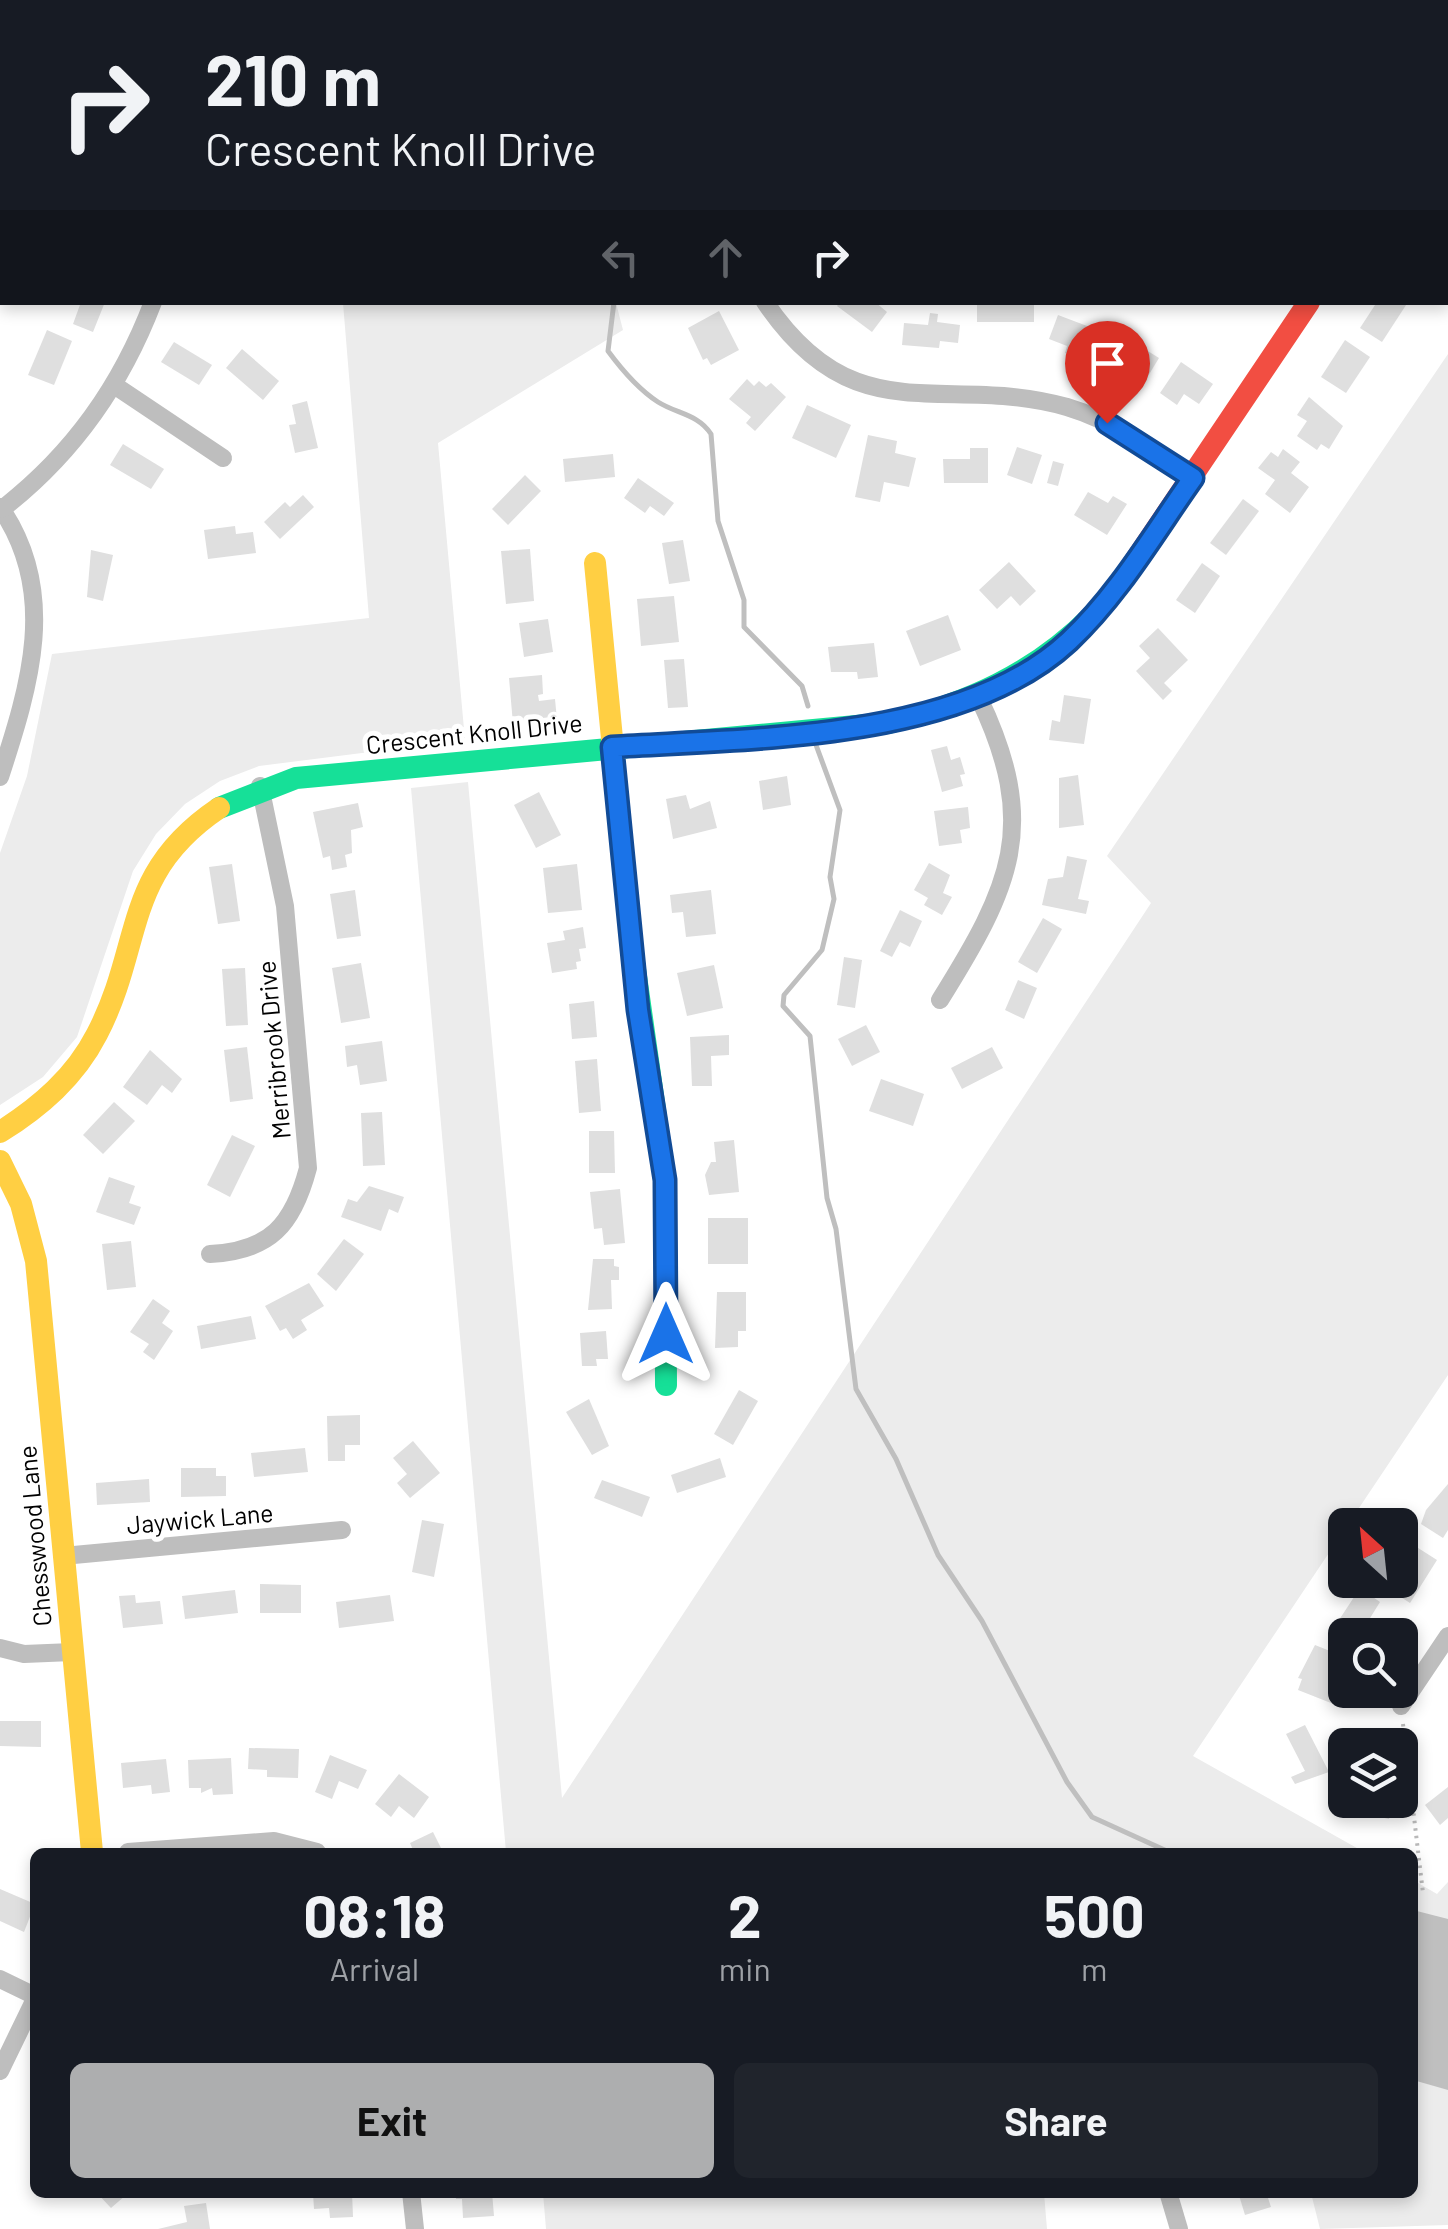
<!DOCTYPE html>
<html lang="en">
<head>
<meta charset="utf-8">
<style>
	body { margin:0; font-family:Barlow,sans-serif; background:#20242c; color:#f1f3f6; height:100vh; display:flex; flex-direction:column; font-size:38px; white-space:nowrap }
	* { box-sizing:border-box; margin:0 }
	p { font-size:32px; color:#9ea1a6 }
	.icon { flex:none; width:55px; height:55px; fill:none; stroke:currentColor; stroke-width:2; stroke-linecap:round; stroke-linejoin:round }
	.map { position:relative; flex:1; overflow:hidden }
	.details { position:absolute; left:30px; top:1848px; width:1388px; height:350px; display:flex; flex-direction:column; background:#171b24; border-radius:15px; box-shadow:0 5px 15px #0003 }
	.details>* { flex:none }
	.top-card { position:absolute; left:0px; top:0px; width:1450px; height:305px; box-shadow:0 5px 15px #0003; background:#171b24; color:#f1f3f6; overflow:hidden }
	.needle { width:65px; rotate:333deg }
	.controls { position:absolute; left:1328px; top:1508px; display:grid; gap:20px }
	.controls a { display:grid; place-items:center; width:90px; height:90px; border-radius:15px; background:#171b24; box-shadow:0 5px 15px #0003; font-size:50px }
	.pin { position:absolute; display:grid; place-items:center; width:85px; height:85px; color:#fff; margin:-102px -42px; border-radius:50% 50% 50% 0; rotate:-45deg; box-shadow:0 0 10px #0007 }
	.pin .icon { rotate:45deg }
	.me { position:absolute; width:110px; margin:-55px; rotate:0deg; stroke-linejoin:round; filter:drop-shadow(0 0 8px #0008) }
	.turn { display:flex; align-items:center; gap:35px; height:210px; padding:0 40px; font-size:45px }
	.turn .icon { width:130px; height:130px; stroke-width:2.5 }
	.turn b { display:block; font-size:70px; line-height:85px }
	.lanes { display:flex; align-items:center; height:95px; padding:0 40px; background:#0003; justify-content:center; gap:50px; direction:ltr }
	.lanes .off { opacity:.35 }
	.eta { display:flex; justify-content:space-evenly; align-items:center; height:170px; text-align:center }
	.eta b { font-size:60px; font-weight:700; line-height:70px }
	.primary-button { display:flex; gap:20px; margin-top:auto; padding:20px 40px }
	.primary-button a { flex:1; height:115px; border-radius:15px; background:#adaeaf; color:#111; font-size:40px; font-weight:700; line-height:115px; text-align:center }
	.primary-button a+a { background:#20242c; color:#f1f3f6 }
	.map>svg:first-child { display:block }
	.green { fill:#ececec }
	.water { fill:#bfbfbf }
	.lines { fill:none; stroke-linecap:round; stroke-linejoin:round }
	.stream { stroke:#bfbfbf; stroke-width:5 }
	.building { fill:#dfdfdf }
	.path { stroke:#b9b9b9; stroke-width:4; stroke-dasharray:2.5 5; stroke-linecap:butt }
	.street { stroke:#bebebe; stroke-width:18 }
	.fast { stroke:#16e098; stroke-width:22 }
	.slow { stroke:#ffcf43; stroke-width:22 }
	.jam { stroke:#f24e42; stroke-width:22 }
	.route-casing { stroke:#114b97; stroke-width:25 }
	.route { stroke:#1a73e8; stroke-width:18 }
	.labels { text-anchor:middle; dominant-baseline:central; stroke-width:10; stroke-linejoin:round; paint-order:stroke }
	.street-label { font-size:25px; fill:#000; stroke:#fff }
</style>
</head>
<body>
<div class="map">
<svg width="1448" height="2229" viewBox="0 0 1448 2229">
	<rect width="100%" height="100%" fill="#fff"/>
	<g class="green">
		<path d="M343 303H616L623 330 438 443 465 740 259 766 220 781 185 804 156 834 133 871 77 1037 43 1077 0 1105V853L27 776 52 654 369 618Z"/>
		<path d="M1448 354V1375L1193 1756 1364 1852H506L411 788 468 782 562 1798 1151 903 1107 856Z"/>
		<path d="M1413 1880 1437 1894 1448 1882V2225L1320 2229 1311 2193 1412 2192Z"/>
		<path d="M543 2193H1044L1047 2229H546Z"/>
	</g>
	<path class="water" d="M1413 1910 1448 1919V2090L1413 2080Z"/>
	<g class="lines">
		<g class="stream">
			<path d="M511 0 513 2"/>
			<path d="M614 302 608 351C622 370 638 389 658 402 677 414 698 414 711 434L718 521 744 600V627L802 686 808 706"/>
			<path d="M816 745 840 810 830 877 834 899 822 950 784 995 783 1006 810 1036 827 1198 836 1229 856 1389 896 1459 938 1555 982 1621 1067 1782 1092 1817 1169 1852"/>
		</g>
	</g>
	<g class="building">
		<path d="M81 302H105L93 332 73 324Z"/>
		<path d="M840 302H875L887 312 872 332 837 306Z"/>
		<rect x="977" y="302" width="57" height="20"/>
		<path d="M1377 302H1408L1382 342 1360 328Z"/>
		<path d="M719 311 739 350 711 365 707 358 703 360 688 328Z"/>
		<path d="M930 313 938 314 937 322 960 325 958 343 940 341 939 348 902 345 904 323 928 325Z"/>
		<path d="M1058 315 1095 329 1084 360 1065 353 1067 346 1049 339Z"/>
		<path d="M47 330 72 341 54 385 28 375Z"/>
		<path d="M1122 335 1159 358 1145 381 1108 357Z"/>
		<path d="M1345 340 1370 357 1346 393 1321 377Z"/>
		<path d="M174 342 212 365 199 385 161 362Z"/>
		<path d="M242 349 279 381 263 400 226 368Z"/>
		<path d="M1181 362 1213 384 1199 404 1184 394 1177 405 1160 393Z"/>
		<path d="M747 379 754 386 759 381 766 387 771 383 786 397 755 431 746 423 751 417 729 399Z"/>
		<path d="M1309 397 1343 426 1329 449 1321 444 1317 450 1297 436 1307 421 1297 415Z"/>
		<path d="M307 401 318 448 295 453 289 425 296 424 292 405Z"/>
		<path d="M807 405 851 425 836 458 792 438Z"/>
		<path d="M868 435 897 441 895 453 916 458 909 487 884 482 880 502 855 497Z"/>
		<path d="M123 444 164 469 151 489 110 465Z"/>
		<path d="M1017 447 1042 455 1032 484 1007 475Z"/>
		<path d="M970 448H988V483H944L943 459H970Z"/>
		<path d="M1283 449 1300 462 1291 473 1309 487 1290 513 1265 494 1275 480 1258 468 1271 452 1278 457Z"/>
		<path d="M613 454 615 477 565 482 563 459Z"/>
		<path d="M1053 461 1064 464 1058 486 1047 483Z"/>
		<path d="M525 475 541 491 508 525 492 509Z"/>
		<path d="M638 478 674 503 664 516 650 506 645 513 624 498Z"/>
		<path d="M1088 492 1108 503 1113 496 1127 504 1107 535 1074 515Z"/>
		<path d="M303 495 314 507 280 539 264 522 285 502 290 507Z"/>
		<path d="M1243 499 1259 511 1226 555 1210 543Z"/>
		<path d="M235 526 236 534 253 532 256 553 208 559 204 530Z"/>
		<path d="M683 540 690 581 669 584 662 543Z"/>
		<path d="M530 549 534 601 506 604 501 551Z"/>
		<path d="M91 550 113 555 103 601 87 597Z"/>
		<path d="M1009 562 1036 591 1020 606 1011 596 997 609 979 590Z"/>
		<path d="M1202 563 1220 576 1195 613 1176 600Z"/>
		<path d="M674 596 679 642 641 646 637 599Z"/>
		<path d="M948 615 961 650 920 666 906 631Z"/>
		<path d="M548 619 553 652 524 657 519 623Z"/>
		<path d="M1158 628 1188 660 1164 683 1172 691 1163 700 1136 671 1150 658 1139 646Z"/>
		<path d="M874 643 878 677 858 679 857 672H831L828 647Z"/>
		<path d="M684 659 688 707 668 708 664 660Z"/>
		<path d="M542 675 543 694 538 695 539 701 555 699 557 720 513 724 509 678Z"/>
		<path d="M1064 695 1091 699 1084 744 1049 740 1052 720 1060 722Z"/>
		<path d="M947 746 951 760 960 757 965 774 960 775 963 786 942 792 931 750Z"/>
		<path d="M1078 775 1084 825 1059 828V778Z"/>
		<path d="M787 776 791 805 763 810 759 781Z"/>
		<path d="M539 792 561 835 536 848 514 805Z"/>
		<path d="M686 795 690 809 710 801 717 828 673 839 666 799Z"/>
		<path d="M358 803 363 827 351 830 352 853 345 855 347 867 332 870 330 856 323 858 313 812Z"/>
		<path d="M968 807 970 828 960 830 962 843 939 846 934 811Z"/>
		<path d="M1067 856 1087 860 1078 899 1089 901 1086 914 1042 905 1048 879 1063 877Z"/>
		<path d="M929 863 950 875 943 893 952 897 942 915 924 905 928 898 914 890Z"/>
		<path d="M232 864 240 921 218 924 209 867Z"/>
		<path d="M577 864 582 910 548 913 543 868Z"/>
		<path d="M355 890 361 936 337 939 330 894Z"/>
		<path d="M711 890 716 934 686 937 683 912 672 913 670 895Z"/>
		<path d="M900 910 922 921 910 947 900 942 892 957 880 951Z"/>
		<path d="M1043 918 1062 929 1037 973 1018 962Z"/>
		<path d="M583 927 586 948 579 949 581 961 576 962 577 969 552 973 547 943 565 940 563 931Z"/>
		<path d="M844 957 862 960 855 1008 837 1005Z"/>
		<path d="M361 963 370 1018 341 1023 332 968Z"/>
		<path d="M714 965 723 1008 687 1016 677 973Z"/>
		<path d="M245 968 248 1025 226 1026 222 969Z"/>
		<path d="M1018 980 1037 988 1024 1019 1005 1010Z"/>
		<path d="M594 1001 597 1037 572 1039 569 1004Z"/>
		<path d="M866 1025 880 1052 852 1066 838 1039Z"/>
		<path d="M729 1035V1055L711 1056 712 1086H692L690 1037Z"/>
		<path d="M382 1041 387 1081 360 1085 357 1065 347 1067 345 1046Z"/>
		<path d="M247 1047 253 1099 230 1102 224 1050Z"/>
		<path d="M992 1047 1003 1068 962 1089 951 1068Z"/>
		<path d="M150 1050 182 1079 172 1093 162 1085 147 1105 123 1087Z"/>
		<path d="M597 1059 601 1111 579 1113 575 1061Z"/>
		<path d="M881 1079 924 1094 913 1126 869 1111Z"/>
		<path d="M114 1102 135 1121 103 1154 83 1135Z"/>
		<path d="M382 1112 385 1165 363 1166 361 1113Z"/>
		<path d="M589 1131H614L615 1173H589Z"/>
		<path d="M232 1135 255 1146 230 1197 207 1185Z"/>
		<path d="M734 1140 739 1192 709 1195 705 1175 711 1162H716L714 1142Z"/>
		<path d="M109 1177 135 1186 129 1203 141 1207 134 1225 96 1212Z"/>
		<path d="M369 1186 404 1197 398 1213 389 1209 381 1231 341 1217 348 1199 357 1202Z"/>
		<path d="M620 1189 625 1243 604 1245 602 1228 594 1229 590 1192Z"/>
		<rect x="708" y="1218" width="40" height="46"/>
		<path d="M344 1239 364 1254 336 1291 317 1274Z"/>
		<path d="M131 1241 136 1287 107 1290 102 1244Z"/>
		<path d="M593 1259H614V1266L619 1267V1280H611L612 1309 588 1310Z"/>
		<path d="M309 1283 324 1306 301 1320 307 1330 293 1339 286 1328 280 1331 265 1306Z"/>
		<path d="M717 1292H746V1331H738V1347L715 1348Z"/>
		<path d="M153 1299 170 1311 162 1323 173 1331 154 1360 143 1352 149 1344 130 1332Z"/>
		<path d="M251 1316 256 1339 201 1349 197 1326Z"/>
		<path d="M606 1331 608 1359H596L597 1366H582L580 1333Z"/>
		<path d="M739 1390 758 1401 733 1445 714 1434Z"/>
		<path d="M589 1399 609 1446 592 1455 566 1412Z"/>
		<path d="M360 1415V1445H345V1461H328L327 1416Z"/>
		<path d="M413 1441 440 1473 410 1498 397 1483 407 1474 393 1458Z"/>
		<path d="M305 1448 308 1472 254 1477 251 1453Z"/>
		<path d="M720 1458 726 1477 677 1493 671 1475Z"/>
		<path d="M181 1468H216V1476H226V1496L181 1497Z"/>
		<path d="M149 1479 150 1502 97 1505 96 1483Z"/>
		<path d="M602 1480 650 1497 642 1517 594 1498Z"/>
		<path d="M1448 1484V1530L1443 1538 1421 1524 1426 1510Z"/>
		<path d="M422 1520 444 1524 434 1577 412 1572Z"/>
		<path d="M1415 1546 1437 1560 1410 1603 1390 1590 1400 1580V1556L1404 1550 1410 1553Z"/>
		<path d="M260 1584 301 1585V1613H260Z"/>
		<path d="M1360 1588 1380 1602 1367 1623 1385 1635H1355L1337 1623Z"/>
		<path d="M235 1590 238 1613 185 1619 182 1596Z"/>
		<path d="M135 1595 136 1603 160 1601 163 1624 123 1628 119 1596Z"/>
		<path d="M390 1595 394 1621 339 1628 336 1602Z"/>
		<path d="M1315 1645 1345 1657V1680L1337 1693 1341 1695 1336 1705 1298 1690 1302 1679 1298 1678Z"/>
		<path d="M0 1721H41V1747L0 1746Z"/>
		<path d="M1305 1725 1329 1772 1295 1784 1291 1777 1305 1771 1286 1734Z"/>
		<path d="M249 1748 299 1749 298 1778 267 1777V1770L248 1769Z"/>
		<path d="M330 1755 367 1770 358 1789 339 1781 332 1799 315 1792Z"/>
		<path d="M231 1758 233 1794 213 1795 212 1788 201 1793V1788H189L188 1760Z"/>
		<path d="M166 1759 170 1792 152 1794 151 1785 123 1788 121 1763Z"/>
		<path d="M399 1774 429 1797 414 1818 399 1806 391 1817 375 1804Z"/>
		<path d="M1448 1787V1818L1440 1825 1425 1805Z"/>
		<path d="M1345 1800H1395L1389 1819 1361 1813 1362 1809Z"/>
		<path d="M433 1832 443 1852H414L410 1843Z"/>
		<path d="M0 1889 35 1904 24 1932 0 1921Z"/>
		<path d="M96 2192H124L126 2195 111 2208Z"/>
		<path d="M352 2192 353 2217 330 2218 329 2208 314 2209 313 2193Z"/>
		<path d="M455 2192H492L494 2216 463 2218 462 2199H456Z"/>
		<path d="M1238 2192H1266L1271 2207 1245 2215Z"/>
		<path d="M206 2203 210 2229H158L187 2222 184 2206Z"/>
	</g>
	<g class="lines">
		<path class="path" d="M1403 1724 1423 1893"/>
		<g class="street">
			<path d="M934 2H985"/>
			<path d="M1448 87V85"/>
			<path d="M765 302C856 437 944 372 1067 407 1114 421 1155 450 1193 478"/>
			<path d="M114 385 223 458"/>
			<path d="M0 507C59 592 30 685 0 777"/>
			<path d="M2 509C73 454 121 386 153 302"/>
			<path d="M940 1000C1011 886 1040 826 979 698"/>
			<path d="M210 1254C270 1251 293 1225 308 1168L285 906 260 786"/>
			<path d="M63 1556 342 1530"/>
			<path d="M0 1648 24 1654 72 1652"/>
			<path d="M1401 1706 1448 1636"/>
			<path d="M128 1852 274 1841 317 1852"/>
			<path d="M0 1979 35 1996"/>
			<path d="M0 2071 35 1999"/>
			<path d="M411 2192 415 2229"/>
			<path d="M1168 2192 1179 2229"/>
		</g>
		<g class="fast">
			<path d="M219 808 296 778 888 723C967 704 1034 674 1092 616"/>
			<path d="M633 955 665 1180 666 1385"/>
		</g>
		<g class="slow">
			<path d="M595 563 633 955"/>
			<path d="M0 1132C40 1107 75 1077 97 1034 144 944 121 874 219 808"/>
			<path d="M0 1161 21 1204 36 1261 92 1852"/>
		</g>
		<path class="jam" d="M1092 616 1114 592 1309 302"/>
	</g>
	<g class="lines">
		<defs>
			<path id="route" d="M666 1334 665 1180 638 1010 612 747C751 738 962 741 1069 641 1119 594 1154 533 1193 478L1107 423"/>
		</defs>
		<use href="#route" class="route-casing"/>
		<use href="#route" class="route"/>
	</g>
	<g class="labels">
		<g class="street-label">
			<text transform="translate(474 733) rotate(-6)">Crescent Knoll Drive</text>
			<text transform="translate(273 1050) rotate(-95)">Merribrook Drive</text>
			<text transform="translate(200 1518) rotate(-5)">Jaywick Lane</text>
			<text transform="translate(34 1536) rotate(-95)">Chesswood Lane</text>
		</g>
	</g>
</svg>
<div class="controls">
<a><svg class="needle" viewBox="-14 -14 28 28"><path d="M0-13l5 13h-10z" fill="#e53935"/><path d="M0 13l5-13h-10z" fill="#9ea1a6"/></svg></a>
<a><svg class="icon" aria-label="search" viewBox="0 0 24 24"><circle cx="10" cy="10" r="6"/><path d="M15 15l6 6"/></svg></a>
<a><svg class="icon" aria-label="layers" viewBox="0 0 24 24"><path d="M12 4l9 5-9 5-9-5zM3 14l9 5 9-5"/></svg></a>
</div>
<div class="pin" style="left:1107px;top:423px;background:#d93025"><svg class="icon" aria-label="arrive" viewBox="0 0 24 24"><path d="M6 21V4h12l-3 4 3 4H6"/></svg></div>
<svg class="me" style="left:666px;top:1334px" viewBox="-20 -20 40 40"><path d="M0-17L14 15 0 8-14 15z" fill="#1a73e8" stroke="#fff" stroke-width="4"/></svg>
<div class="top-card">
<div class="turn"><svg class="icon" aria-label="right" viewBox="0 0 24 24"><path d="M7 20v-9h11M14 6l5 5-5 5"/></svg><div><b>210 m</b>Crescent Knoll Drive</div></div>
<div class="lanes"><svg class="icon off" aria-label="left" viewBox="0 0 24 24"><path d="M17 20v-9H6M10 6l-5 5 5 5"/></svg><svg class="icon off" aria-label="ahead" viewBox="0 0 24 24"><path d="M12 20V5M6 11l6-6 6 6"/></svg><svg class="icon" aria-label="right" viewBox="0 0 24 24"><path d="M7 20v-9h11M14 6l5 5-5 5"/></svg></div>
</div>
<section class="details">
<div class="eta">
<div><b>08:18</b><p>Arrival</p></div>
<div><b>2</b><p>min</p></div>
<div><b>500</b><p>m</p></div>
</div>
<div class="primary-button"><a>Exit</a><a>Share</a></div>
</section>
</div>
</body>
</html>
